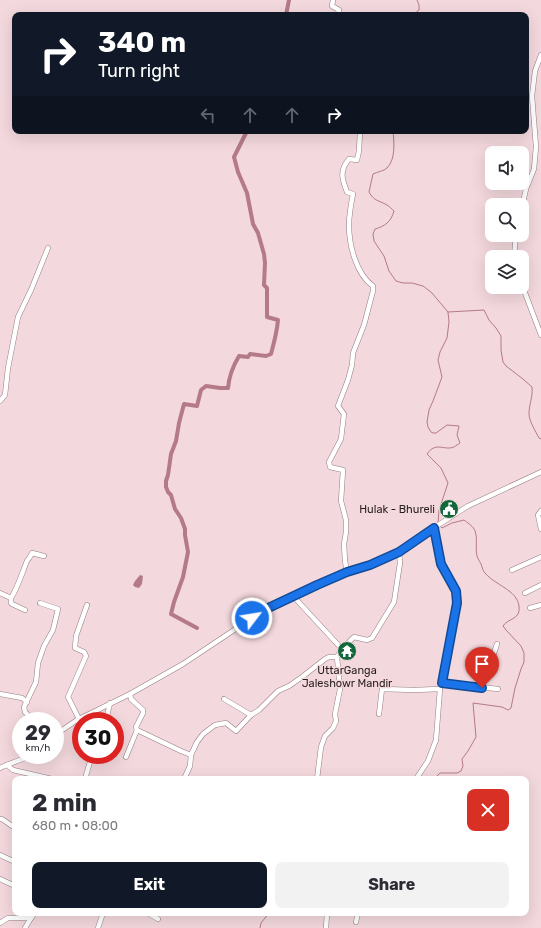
<!DOCTYPE html>
<html lang="en">
<head>
<meta charset="utf-8">
<style>
	body { margin:0; font-family:Rubik,sans-serif; background:#f2f2f3; color:#2b2b33; height:100vh; display:flex; flex-direction:column; font-size:15px; white-space:nowrap }
	* { box-sizing:border-box; margin:0 }
	p { font-size:13px; color:#7c7c81 }
	.icon { flex:none; width:22px; height:22px; fill:none; stroke:currentColor; stroke-width:2; stroke-linecap:round; stroke-linejoin:round }
	.map { position:relative; flex:1; overflow:hidden }
	.side { position:absolute; left:12px; top:776px; width:517px; height:140px; display:flex; flex-direction:column; background:#fff; border-radius:8px; box-shadow:0 4px 16px #0002 }
	.side>* { flex:none }
	.banner { position:absolute; left:12px; top:12px; width:517px; height:122px; border-radius:8px; box-shadow:0 4px 16px #0002; background:#111827; color:#fff; overflow:hidden }
	.tools { position:absolute; left:485px; top:146px; display:grid; gap:8px }
	.tools a { display:grid; place-items:center; width:44px; height:44px; border-radius:8px; background:#fff; box-shadow:0 4px 16px #0002; font-size:20px }
	.speed { position:absolute; left:12px; top:712px; display:flex; gap:8px; font-size:20px; font-weight:700; text-align:center }
	.speed>* { display:grid; place-content:center; width:52px; height:52px; border-radius:50%; background:#fff; box-shadow:0 4px 16px #0002; line-height:1 }
	.speed small { font-size:10px; font-weight:400 }
	.speed .limit { border:6px solid #d22; background:#fff; color:#111 }
	.pin { position:absolute; display:grid; place-items:center; width:34px; height:34px; color:#fff; margin:-41px -17px; border-radius:50% 50% 50% 0; rotate:-45deg; box-shadow:0 0 4px #0007 }
	.pin .icon { rotate:45deg }
	.me { position:absolute; width:44px; margin:-22px; rotate:59deg; stroke-linejoin:round; filter:drop-shadow(0 0 3px #0008) }
	.turn { display:flex; align-items:center; gap:14px; height:84px; padding:0 20px; font-size:18px }
	.turn .icon { width:52px; height:52px; stroke-width:2.5 }
	.turn b { display:block; font-size:28px; line-height:34px }
	.lanes { display:flex; align-items:center; height:38px; padding:0 20px; background:#0003; justify-content:center; gap:20px; direction:ltr }
	.lanes .off { opacity:.35 }
	.round { display:grid; place-items:center; flex:none; width:42px; height:42px; border-radius:8px; background:#f2f2f3 }
	.headline { display:flex; align-items:center; justify-content:space-between; height:68px; padding:0 20px }
	h1 { font-size:24px; font-weight:700; line-height:30px }
	.button { display:flex; gap:8px; margin-top:auto; padding:8px 20px }
	.button a { flex:1; height:46px; border-radius:8px; background:#111827; color:#fff; font-size:16px; font-weight:700; line-height:46px; text-align:center }
	.button a+a { background:#f2f2f3; color:#2b2b33 }
	.map>svg:first-child { display:block }
	.water { fill:#b47a88 }
	.lines { fill:none; stroke-linecap:round; stroke-linejoin:round }
	.stream { stroke:#b47a88; stroke-width:1 }
	.canal { stroke:#b47a88; stroke-width:4 }
	.minor-casing { stroke:#967d82; stroke-width:5.5 }
	.minor { stroke:#fff; stroke-width:4.5 }
	.route-casing { stroke:#114b97; stroke-width:10 }
	.route { stroke:#1a73e8; stroke-width:7 }
	.labels { text-anchor:middle; dominant-baseline:central; stroke-width:3; stroke-linejoin:round; paint-order:stroke }
	.poi-label { font-size:11px; fill:#281e20; stroke:#f3d8dd; text-anchor:end }
</style>
</head>
<body>
<div class="map">
<svg width="541" height="928" viewBox="0 0 541 928">
	<rect width="100%" height="100%" fill="#f3d8dd"/>
	<path class="water" d="M140 575 143 576 142 584 139 588 135 587 133 585 135 581Z"/>
	<g class="lines">
		<g class="stream">
			<path d="M413 15 419 10V5L417 0"/>
			<path d="M393 131C394 142 396 159 387 168 384 171 377 172 373 174L369 192C374 201 378 200 387 205 389 206 392 209 394 211 391 222 385 226 375 229L373 234 374 241 384 256 389 271 396 281 403 283H412L423 286 432 293 448 312 449 322 447 338 440 352 438 360 442 377 433 401 429 410 427 422 428 427 431 432 433 433H436L447 425 459 426 457 435 460 443C459 444 455 446 454 447 444 451 436 441 427 454L441 468 448 483 439 510 438 523"/>
			<path d="M448 312 484 310 489 320 496 328 501 336V350L503 362 506 366 523 379 532 387C533 397 529 404 529 414 529 421 536 432 539 438L541 439"/>
			<path d="M434 779 440 773H457L461 771 463 766 462 759 468 751 476 737 473 703 502 707 508 710 511 708 515 688 521 669 524 662V653L521 646 506 630 503 626C508 618 521 620 519 606 517 590 495 585 485 573 483 571 482 567 481 564 480 562 478 559 477 556 475 548 478 539 475 531 474 527 468 523 464 520L452 523 442 528 440 526"/>
			<path d="M260 928 261 923 269 913"/>
		</g>
		<g class="canal">
			<path d="M286 15 289 0"/>
			<path d="M197 628 171 614 174 602 183 577 188 552 185 535V529L181 518 175 509 171 495 168 492 166 487V481L168 475 171 454 176 441 179 423 184 404 197 406 201 390 206 386 220 388H228C229 376 233 366 239 356L248 357 250 354 266 356 271 354C274 343 277 332 278 320L267 317V288L264 285 265 263 264 254 258 233 253 224 247 193 238 172 234 157 247 131"/>
		</g>
		<defs>
			<g id="minor">
				<path d="M333 0 332 6 339 10 338 15"/>
				<path d="M522 207 526 189 534 169 536 147 532 96 535 71 541 55"/>
				<path d="M514 257 516 235"/>
				<path d="M522 285 541 335"/>
				<path d="M0 401 5 395 8 368 18 317 31 290 48 248"/>
				<path d="M541 511 538 515 541 529"/>
				<path d="M512 570 541 557"/>
				<path d="M347 572 345 561 344 544 346 532V520L341 501 343 470 330 467 329 462 341 439 344 414 338 406 348 380 352 365 353 353 364 325 373 291V286C356 274 349 245 349 225 349 214 351 204 353 194L347 192C342 179 339 171 349 159L357 160 359 151 360 131"/>
				<path d="M0 593 11 598V603L12 604 25 610"/>
				<path d="M525 593 541 585"/>
				<path d="M11 598C18 587 22 573 27 561 29 558 31 556 32 553L44 556"/>
				<path d="M530 608 541 605"/>
				<path d="M342 649 354 637 367 640 372 638 394 602 400 563 399 552"/>
				<path d="M442 683 498 689"/>
				<path d="M482 688 497 644"/>
				<path d="M0 694 22 698 27 702"/>
				<path d="M130 694 131 699 143 710V713L136 727 137 730 181 751 191 755"/>
				<path d="M224 699 251 715"/>
				<path d="M379 714 382 689 414 690 440 689"/>
				<path d="M79 719 68 697 86 656 84 652 75 648 76 636 87 605"/>
				<path d="M34 721 25 712 24 707 36 682 38 663 44 646 53 630 58 609 40 603"/>
				<path d="M106 721 110 703"/>
				<path d="M55 735 77 720 130 694 183 664 264 610 317 585 347 572 370 565 399 552 435 527 468 506 541 472"/>
				<path d="M126 757 137 730"/>
				<path d="M7 765 13 770 52 779"/>
				<path d="M0 768C10 763 20 761 30 755"/>
				<path d="M85 779 92 755"/>
				<path d="M184 779 190 766 191 755 197 742 203 734 215 725 226 723 236 731 251 715 259 710 278 691 289 686 302 677 311 670 325 659 329 657H337L342 649 293 596"/>
				<path d="M317 779 321 747 325 736 333 728 336 721 335 714 340 689 337 657"/>
				<path d="M416 779 428 761 436 740 440 689 457 603 456 591 441 564 434 528"/>
				<path d="M0 819H2L15 828"/>
				<path d="M0 855 15 862"/>
				<path d="M0 879 15 886"/>
				<path d="M148 913 158 919"/>
				<path d="M242 913H243"/>
				<path d="M356 922 358 913"/>
				<path d="M0 923 8 918H31"/>
				<path d="M25 928 31 918 35 913"/>
				<path d="M98 928 103 913"/>
				<path d="M326 928 327 913"/>
			</g>
		</defs>
		<use href="#minor" class="minor-casing"/>
		<use href="#minor" class="minor"/>
	</g>
	<g class="lines">
		<defs>
			<path id="route" d="M252 618 264 610 317 585 347 572 370 565 399 552 434 528 441 564 456 591 457 603 442 683 482 688"/>
		</defs>
		<use href="#route" class="route-casing"/>
		<use href="#route" class="route"/>
	</g>
	<defs>
		<symbol id="civic-disc" viewBox="-11 -11 22 22"><circle r="9.5" fill="#11683a" stroke="#f3d8dd"/><path d="M-.6-6.5H3V-4.5H.6V-3L4-1V1h2V6H-6V1h2V-1L-.6-3ZM-1.2 2.5V6h2.4V2.5Z" fill="#fff"/></symbol>
		<symbol id="temple-disc" viewBox="-11 -11 22 22"><circle r="9.5" fill="#11683a" stroke="#f3d8dd"/><path d="M0-6L5-2H3V0L6.5 2.5H4V6H1.5V3h-3V6H-4V2.5H-6.5L-3 0V-2H-5Z" fill="#fff"/></symbol>
	</defs>
	<g fill-rule="evenodd">
		<use href="#civic-disc" x="438" y="498" width="22" height="22"/>
		<use href="#temple-disc" x="336" y="640" width="22" height="22"/>
	</g>
	<g class="labels">
		<g class="poi-label">
			<text x="435" y="509">Hulak - Bhureli</text>
			<text x="347" y="670" text-anchor="middle">UttarGanga<tspan x="347" dy="13">Jaleshowr Mandir</tspan></text>
		</g>
	</g>
</svg>
<div class="tools">
<a><svg class="icon" aria-label="sound" viewBox="0 0 24 24"><path d="M4 9h4l5-4v14l-5-4H4zM17 9q2 3 0 6"/></svg></a>
<a><svg class="icon" aria-label="search" viewBox="0 0 24 24"><circle cx="10" cy="10" r="6"/><path d="M15 15l6 6"/></svg></a>
<a><svg class="icon" aria-label="layers" viewBox="0 0 24 24"><path d="M12 4l9 5-9 5-9-5zM3 14l9 5 9-5"/></svg></a>
</div>
<div class="speed"><div>29<small>km/h</small></div><div class="limit">30</div></div>
<div class="pin" style="left:482px;top:688px;background:#d93025"><svg class="icon" aria-label="arrive" viewBox="0 0 24 24"><path d="M6 21V4h12l-3 4 3 4H6"/></svg></div>
<svg class="me" style="left:252px;top:618px" viewBox="-20 -20 40 40"><circle r="17" fill="#1a73e8" stroke="#fff" stroke-width="3"/><path d="M0-11L8 9 0 5-8 9z" fill="#fff"/></svg>
<div class="banner">
<div class="turn"><svg class="icon" aria-label="right" viewBox="0 0 24 24"><path d="M7 20v-9h11M14 6l5 5-5 5"/></svg><div><b>340 m</b>Turn right</div></div>
<div class="lanes"><svg class="icon off" aria-label="left" viewBox="0 0 24 24"><path d="M17 20v-9H6M10 6l-5 5 5 5"/></svg><svg class="icon off" aria-label="ahead" viewBox="0 0 24 24"><path d="M12 20V5M6 11l6-6 6 6"/></svg><svg class="icon off" aria-label="ahead" viewBox="0 0 24 24"><path d="M12 20V5M6 11l6-6 6 6"/></svg><svg class="icon" aria-label="right" viewBox="0 0 24 24"><path d="M7 20v-9h11M14 6l5 5-5 5"/></svg></div>
</div>
<section class="side">
<div class="headline"><div><h1>2 min</h1><p>680 m · 08:00</p></div><a class="round" style="background:#d93025;color:#fff"><svg class="icon" aria-label="close" viewBox="0 0 24 24"><path d="M6 6l12 12M18 6L6 18"/></svg></a></div>
<div class="button"><a>Exit</a><a>Share</a></div>
</section>
</div>
</body>
</html>
